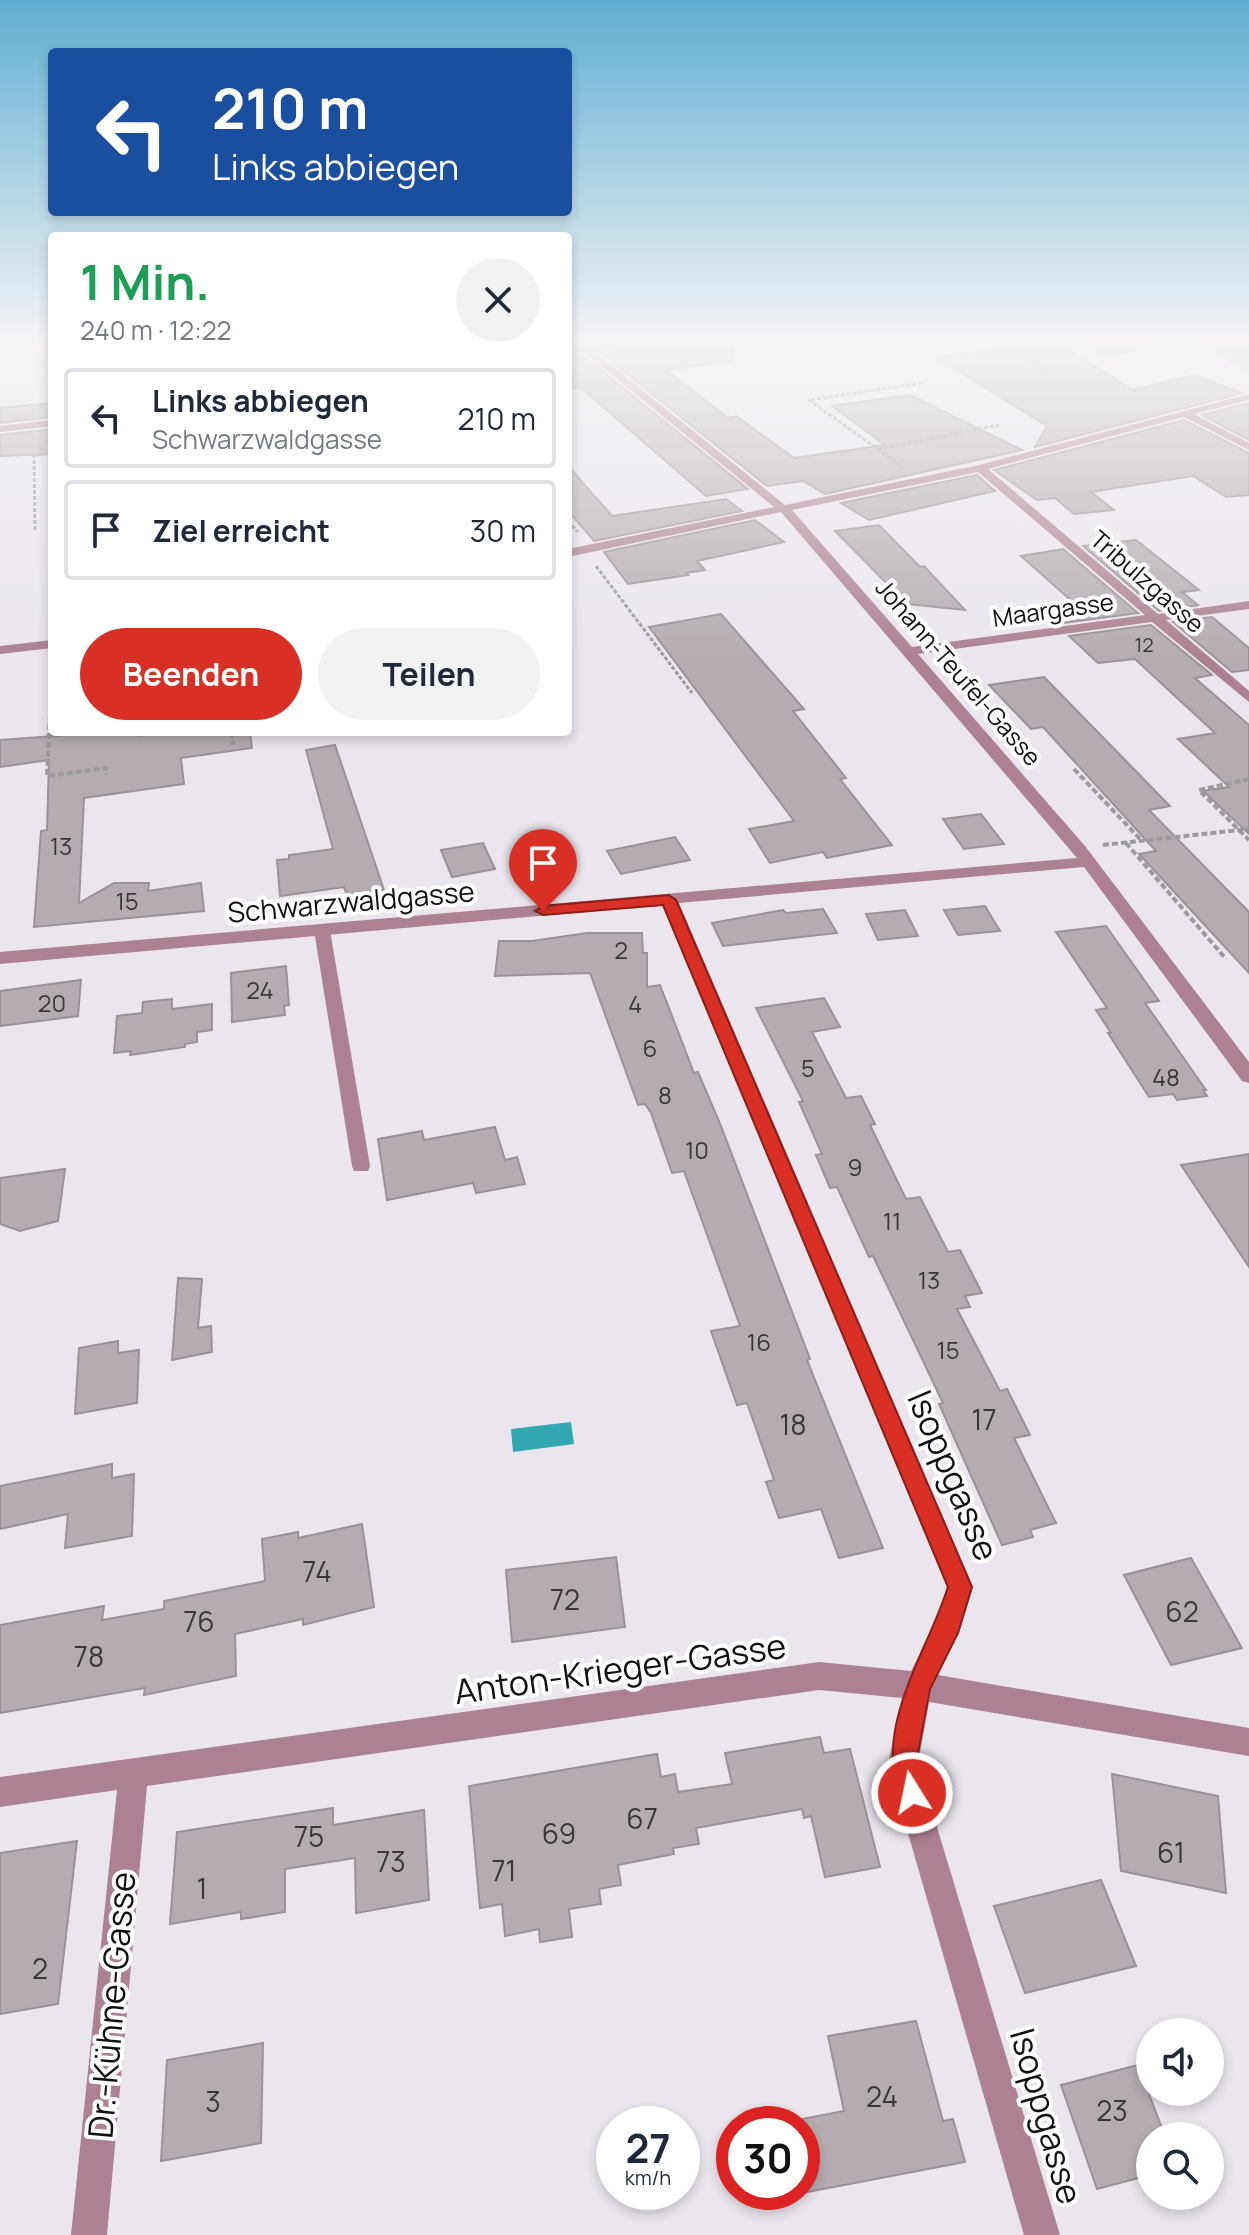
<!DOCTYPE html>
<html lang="de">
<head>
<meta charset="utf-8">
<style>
	body { margin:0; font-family:Manrope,sans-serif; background:#f2f2f3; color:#1f2937; height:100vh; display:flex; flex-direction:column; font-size:30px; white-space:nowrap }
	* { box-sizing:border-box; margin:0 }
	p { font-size:26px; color:#747a83 }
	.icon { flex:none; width:44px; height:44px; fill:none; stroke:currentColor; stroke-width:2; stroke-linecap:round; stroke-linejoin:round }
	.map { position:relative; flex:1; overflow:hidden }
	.sheet { position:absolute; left:48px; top:232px; width:524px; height:504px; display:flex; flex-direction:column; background:#fff; border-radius:8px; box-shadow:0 4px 12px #0003 }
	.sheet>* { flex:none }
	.top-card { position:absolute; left:48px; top:48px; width:524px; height:168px; border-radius:8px; box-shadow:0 4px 12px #0003; background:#1a4fa0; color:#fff; overflow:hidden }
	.tools { position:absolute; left:1136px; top:2018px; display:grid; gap:16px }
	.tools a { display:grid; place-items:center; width:88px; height:88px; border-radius:50%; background:#fff; box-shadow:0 4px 12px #0003; font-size:40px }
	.speed { position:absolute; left:596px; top:2106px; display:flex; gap:16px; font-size:40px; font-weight:700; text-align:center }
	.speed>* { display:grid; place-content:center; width:104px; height:104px; border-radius:50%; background:#fff; box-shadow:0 4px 12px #0003; line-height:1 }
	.speed small { font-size:20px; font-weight:400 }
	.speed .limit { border:12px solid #d22; background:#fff; color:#111 }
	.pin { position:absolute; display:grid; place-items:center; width:68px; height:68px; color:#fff; margin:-82px -34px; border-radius:50% 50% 50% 0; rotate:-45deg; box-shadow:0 0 8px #0007 }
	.pin .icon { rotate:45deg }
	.me { position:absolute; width:88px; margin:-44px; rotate:350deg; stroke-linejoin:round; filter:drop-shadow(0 0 6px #0008) }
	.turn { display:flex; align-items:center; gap:28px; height:168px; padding:0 32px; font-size:36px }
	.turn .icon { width:104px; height:104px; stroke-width:2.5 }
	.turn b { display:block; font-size:56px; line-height:68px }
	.round { display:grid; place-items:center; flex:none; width:84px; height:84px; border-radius:42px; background:#f2f2f3 }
	.head { display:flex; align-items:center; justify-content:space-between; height:136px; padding:0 32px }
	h1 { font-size:48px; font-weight:700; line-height:60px; color:#1e9e55 }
	.action { display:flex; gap:16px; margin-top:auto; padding:16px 32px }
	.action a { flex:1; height:92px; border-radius:48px; background:#d93025; color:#fff; font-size:32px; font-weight:700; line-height:92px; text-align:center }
	.action a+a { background:#f2f2f3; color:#1f2937 }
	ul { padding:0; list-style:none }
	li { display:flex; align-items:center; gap:24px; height:100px; margin:0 16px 12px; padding:0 16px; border:4px solid #e0e1e3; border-radius:8px }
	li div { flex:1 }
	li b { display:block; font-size:30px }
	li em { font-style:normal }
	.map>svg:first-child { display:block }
	.green { fill:#91d197 }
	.water { fill:#31a8b0 }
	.building { fill:#b4acb1; stroke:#9a9296; stroke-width:2 }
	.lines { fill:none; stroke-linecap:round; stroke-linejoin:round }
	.path-far1 { stroke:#9c999f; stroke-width:3; stroke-dasharray:4 2; stroke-linecap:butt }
	.path { stroke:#9c999f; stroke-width:4; stroke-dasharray:6 3; stroke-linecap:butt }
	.service { fill:#ac8192; fill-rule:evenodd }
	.minor { fill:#ac8192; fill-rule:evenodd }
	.route { fill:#d93025; stroke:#8d1f18; stroke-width:2 }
	.labels { text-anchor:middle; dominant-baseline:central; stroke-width:8; stroke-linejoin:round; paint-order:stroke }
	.far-number-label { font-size:20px; fill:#3a373a }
	.far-street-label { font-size:24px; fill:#111012; stroke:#fff }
	.number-label { font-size:24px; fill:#3a373a }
	.street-label { font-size:28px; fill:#111012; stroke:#fff }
	.near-number-label { font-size:28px; fill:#3a373a }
	.near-street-label { font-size:34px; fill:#111012; stroke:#fff }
</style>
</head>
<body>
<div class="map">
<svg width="1249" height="2235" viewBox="0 0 1249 2235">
	<rect width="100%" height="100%" fill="#ebe6ee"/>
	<g class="green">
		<path d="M1081 344H1185L1102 358Z"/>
		<path d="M1197 344H1249V372Z"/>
	</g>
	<path class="water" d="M571 1422 574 1444 513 1452 511 1429Z"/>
	<g class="building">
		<path d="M637 344H733L734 361 666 370 728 418 736 416 794 458 885 445 832 406 910 395 1022 450 825 494 803 481 767 486 602 354Z"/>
		<path d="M1030 344H1059L1133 390 1194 375 1242 393 1035 447 1047 426 937 358Z"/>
		<path d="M585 357 748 489 706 496 580 387 568 389V360Z"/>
		<path d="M52 403V417L0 423V408Z"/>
		<path d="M1249 403V440L1202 415Z"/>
		<path d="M1184 420 1249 453V495L1226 497 1193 476 1091 492 1114 510 1074 514 1055 498 1037 500 994 470Z"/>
		<path d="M52 429V454L0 456V435Z"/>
		<path d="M568 466 612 516 726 499 742 511 594 541 568 511Z"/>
		<path d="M977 475 995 491 869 520 841 503Z"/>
		<path d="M755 520 784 542 697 561 705 570 686 573 688 575 628 584 604 552Z"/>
		<path d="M879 525 920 567 924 566 965 610 907 604 835 531Z"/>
		<path d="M1136 540 1199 590 1182 592 1198 605 1159 611 1083 546Z"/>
		<path d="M1063 549 1138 613 1056 624 1039 608 1075 604 1021 556Z"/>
		<path d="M721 614 804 709 793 711 846 778 840 779 892 845 827 858 823 852 770 863 749 829 794 821 649 627Z"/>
		<path d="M1212 617 1249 648V670L1232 672 1173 622Z"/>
		<path d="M1151 625 1212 675 1195 678 1249 725V834L1203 791 1229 787 1178 739 1215 733 1135 659 1098 663 1069 636Z"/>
		<path d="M1044 677 1170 806 1149 810 1249 912V973L1139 854 1156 851 1043 727 1031 729 989 685Z"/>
		<path d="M109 732H137L138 736 173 732H250L252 748 181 758 184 784 84 798 79 903 114 883H149L148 891 201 883 204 911 34 927 41 831 47 830 49 760 0 767V740Z"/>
		<path d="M335 745 384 890 347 896 344 887 280 896 277 860 289 859V855L333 849 306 750Z"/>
		<path d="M981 814 1004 844 964 849 943 819Z"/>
		<path d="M675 837 690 860 621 874 607 851Z"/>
		<path d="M483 843 495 869 452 877 441 850Z"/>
		<path d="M985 906 1000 931 958 935 944 910Z"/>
		<path d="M823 909 837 933 723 946 712 923 783 910 786 913Z"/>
		<path d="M905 910 918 936 878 940 866 914Z"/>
		<path d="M1106 926 1159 1001 1145 1003 1206 1090H1203L1207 1096 1177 1100 1173 1094 1149 1097 1108 1033H1111L1096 1010 1107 1008 1056 932Z"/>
		<path d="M587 933H642L643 953H647V987L660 985 694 1073 698 1072 721 1126 810 1359 807 1360 883 1548 839 1558 821 1509 779 1518 766 1482 774 1480 747 1403 737 1405 711 1331 740 1326 684 1171 672 1173 651 1113 645 1104 638 1105 590 973 495 976 499 941H532Z"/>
		<path d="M286 966 289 1005 284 1006 285 1015 232 1022 231 973Z"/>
		<path d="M81 980 78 1016 0 1026V991Z"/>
		<path d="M824 998 840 1027 812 1032 846 1098 861 1096 875 1124 870 1125 906 1199 920 1197 948 1252 960 1250 982 1293 965 1296 970 1307 957 1309 1000 1391 1007 1389 1030 1435 1014 1438 1056 1523 1030 1530 1033 1537 1002 1545 939 1404 943 1403 873 1256 869 1257 837 1187 830 1188 816 1155 822 1154 799 1102 803 1101 756 1008Z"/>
		<path d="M172 999V1009L212 1004V1030L197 1032V1042L185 1044V1047L130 1055 131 1051 114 1053 117 1016 142 1013 143 1002Z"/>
		<path d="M495 1127 505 1160 517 1157 525 1184 476 1193 473 1183 387 1200 378 1139 422 1131 424 1140Z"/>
		<path d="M1249 1154V1267L1181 1165Z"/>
		<path d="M65 1169 58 1221 20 1231 0 1224V1178Z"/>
		<path d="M178 1278 202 1279 198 1328 211 1326 212 1352 172 1360Z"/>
		<path d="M118 1341V1353L139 1350 137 1403 75 1414 79 1348Z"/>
		<path d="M112 1464V1478L134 1474 132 1536 65 1548 68 1514 0 1529V1486Z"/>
		<path d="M362 1524 374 1607 303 1625V1619L235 1634 236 1676 144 1695 145 1688 0 1713V1625L104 1606 102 1620 164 1609V1601L265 1581 262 1539 298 1532V1538Z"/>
		<path d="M616 1557 625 1627 512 1642 506 1570Z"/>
		<path d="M1191 1558 1242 1648 1171 1665 1124 1575Z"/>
		<path d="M820 1737 824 1753 850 1749 880 1867 825 1877 811 1816 804 1818 802 1809 696 1828 699 1844 673 1848 674 1854 618 1865 621 1885 599 1889 601 1904 569 1909 572 1937 540 1942 539 1929 505 1936 502 1904 480 1908 469 1786 657 1754 661 1777 675 1774 678 1792 732 1784 725 1753Z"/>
		<path d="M1112 1774 1218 1796 1226 1893 1121 1871Z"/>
		<path d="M333 1808V1825L424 1810 429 1900 356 1913 355 1858 285 1869V1912L241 1919V1912L170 1924 177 1832Z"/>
		<path d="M77 1841 58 2004 0 2014V1853Z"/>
		<path d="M1101 1880 1136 1966 1025 1993 994 1906Z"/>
		<path d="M916 2021 943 2121 953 2119 965 2162 802 2193V2119L844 2111 828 2036Z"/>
		<path d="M263 2043 261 2143 161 2161 167 2060Z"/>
		<path d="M1138 2065 1165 2136H1150V2175L1097 2189 1061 2085Z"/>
	</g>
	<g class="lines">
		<g class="path-far1">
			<path d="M1044 349 1054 359 1052 363"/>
			<path d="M964 354 1007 348 1042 370 1039 375"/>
			<path d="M878 449 999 425"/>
			<path d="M900 465 809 400 923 383"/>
			<path d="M568 521 578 532"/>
			<path d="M35 530 34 456 41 454 40 444"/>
			<path d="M596 566 692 693"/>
			<path d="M50 717 52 663"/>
		</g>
		<g class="path">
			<path d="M50 715 47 776 106 768V775"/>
			<path d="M231 732 233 745"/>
			<path d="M48 736 77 732"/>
			<path d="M1074 769 1141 840"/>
			<path d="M1249 779 1199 790 1249 840"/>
			<path d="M1126 843 1226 959"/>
			<path d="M1103 845 1249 829"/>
		</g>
		<path class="service" d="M322 925 330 930 370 1166 368 1171H354L352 1166 314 930Z"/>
		<g class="minor">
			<path d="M612 344H634L595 352 785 505 979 465 1249 394V400L1194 414 1249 443V450L1184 417 988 469 1158 614 1249 601V609L1166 620 1249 691V702L1152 622 918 654 1085 846 1249 1062V1083L1242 1081 1084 867 679 903 973 1587 959 1633 938 1675 1249 1728V1756L929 1702 918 1764 1060 2235H1024L888 1764 902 1698 819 1690 147 1786 107 2235H71L117 1790 0 1807V1777L819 1662 911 1671 933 1628 947 1587 663 905 0 964V952L1077 858 781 512 568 557V549L774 507 586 354 568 357V351ZM978 472 1145 615 912 647 792 510Z"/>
			<path d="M52 420V426L0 432V426Z"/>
			<path d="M52 640V648L0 654V646Z"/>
		</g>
	</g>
	<linearGradient id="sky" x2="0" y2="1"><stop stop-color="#5fafd2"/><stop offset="0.52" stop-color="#f6f4f7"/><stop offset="1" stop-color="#f6f4f7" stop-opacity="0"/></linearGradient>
	<rect width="1249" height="657" fill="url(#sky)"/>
	<path class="route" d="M669 895 676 900 972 1587 958 1633 930 1689 916 1764 925 1793 921 1803 912 1806 902 1803C871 1728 926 1656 948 1587L663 905 543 915 535 911 543 906Z"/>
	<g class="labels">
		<g class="far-number-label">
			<text x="1144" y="644">12</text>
		</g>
		<g class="far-street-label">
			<text transform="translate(1148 581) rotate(41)">Tribulzgasse</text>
			<text transform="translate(1053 609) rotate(-8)">Maargasse</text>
			<text transform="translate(959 672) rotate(49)">Johann-Teufel-Gasse</text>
		</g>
		<g class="number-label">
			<text x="61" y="845">13</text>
			<text x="127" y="900">15</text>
			<text x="621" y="949">2</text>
			<text x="260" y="989">24</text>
			<text x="52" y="1002">20</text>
			<text x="635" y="1003">4</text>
			<text x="650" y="1047">6</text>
			<text x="808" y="1067">5</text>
			<text x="1166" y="1076">48</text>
			<text x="665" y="1094">8</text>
			<text x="697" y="1149">10</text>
			<text x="855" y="1166">9</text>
			<text x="892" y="1220">11</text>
			<text x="929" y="1279">13</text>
			<text x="759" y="1341">16</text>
			<text x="948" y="1349">15</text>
		</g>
		<g class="street-label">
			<text transform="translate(351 901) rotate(-5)">Schwarzwaldgasse</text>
		</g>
		<g class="near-number-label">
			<text x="984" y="1419">17</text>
			<text x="793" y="1424">18</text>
			<text x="317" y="1571">74</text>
			<text x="565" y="1599">72</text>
			<text x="1182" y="1611">62</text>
			<text x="199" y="1621">76</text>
			<text x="89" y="1656">78</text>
			<text x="642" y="1818">67</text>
			<text x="559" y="1833">69</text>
			<text x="309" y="1836">75</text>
			<text x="1171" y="1852">61</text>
			<text x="391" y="1861">73</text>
			<text x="504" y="1870">71</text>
			<text x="202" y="1888">1</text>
			<text x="40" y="1968">2</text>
			<text x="882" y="2096">24</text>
			<text x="213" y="2101">3</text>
			<text x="1112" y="2110">23</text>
		</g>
		<g class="near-street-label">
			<text transform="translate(954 1475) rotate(67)">Isoppgasse</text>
			<text transform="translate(620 1668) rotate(-8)">Anton-Krieger-Gasse</text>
			<text transform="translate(111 2005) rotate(-85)">Dr.-Kühne-Gasse</text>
			<text transform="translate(1047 2116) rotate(74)">Isoppgasse</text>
		</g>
	</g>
</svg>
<div class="tools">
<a><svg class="icon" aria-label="sound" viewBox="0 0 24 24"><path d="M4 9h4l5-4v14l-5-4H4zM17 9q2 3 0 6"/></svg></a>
<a><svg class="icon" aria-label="search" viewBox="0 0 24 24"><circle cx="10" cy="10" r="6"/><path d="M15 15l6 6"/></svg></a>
</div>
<div class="speed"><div>27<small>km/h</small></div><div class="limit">30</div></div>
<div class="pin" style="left:543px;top:911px;background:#d93025"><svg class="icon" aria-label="arrive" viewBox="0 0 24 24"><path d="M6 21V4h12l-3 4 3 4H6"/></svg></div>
<svg class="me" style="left:912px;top:1793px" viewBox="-20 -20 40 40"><circle r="17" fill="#d93025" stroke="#fff" stroke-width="3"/><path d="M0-11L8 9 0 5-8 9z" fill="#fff"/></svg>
<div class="top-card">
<div class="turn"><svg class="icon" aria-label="left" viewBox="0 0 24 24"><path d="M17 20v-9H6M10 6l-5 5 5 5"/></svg><div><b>210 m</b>Links abbiegen</div></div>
</div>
<section class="sheet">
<div class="head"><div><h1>1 Min.</h1><p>240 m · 12:22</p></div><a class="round"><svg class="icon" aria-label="close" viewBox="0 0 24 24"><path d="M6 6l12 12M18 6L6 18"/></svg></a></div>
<ul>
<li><svg class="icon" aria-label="left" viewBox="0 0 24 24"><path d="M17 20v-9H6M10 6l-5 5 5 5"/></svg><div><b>Links abbiegen</b><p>Schwarzwaldgasse</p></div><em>210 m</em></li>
<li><svg class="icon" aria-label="arrive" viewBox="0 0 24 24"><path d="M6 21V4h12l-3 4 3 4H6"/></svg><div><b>Ziel erreicht</b></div><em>30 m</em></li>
</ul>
<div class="action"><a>Beenden</a><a>Teilen</a></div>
</section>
</div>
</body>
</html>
